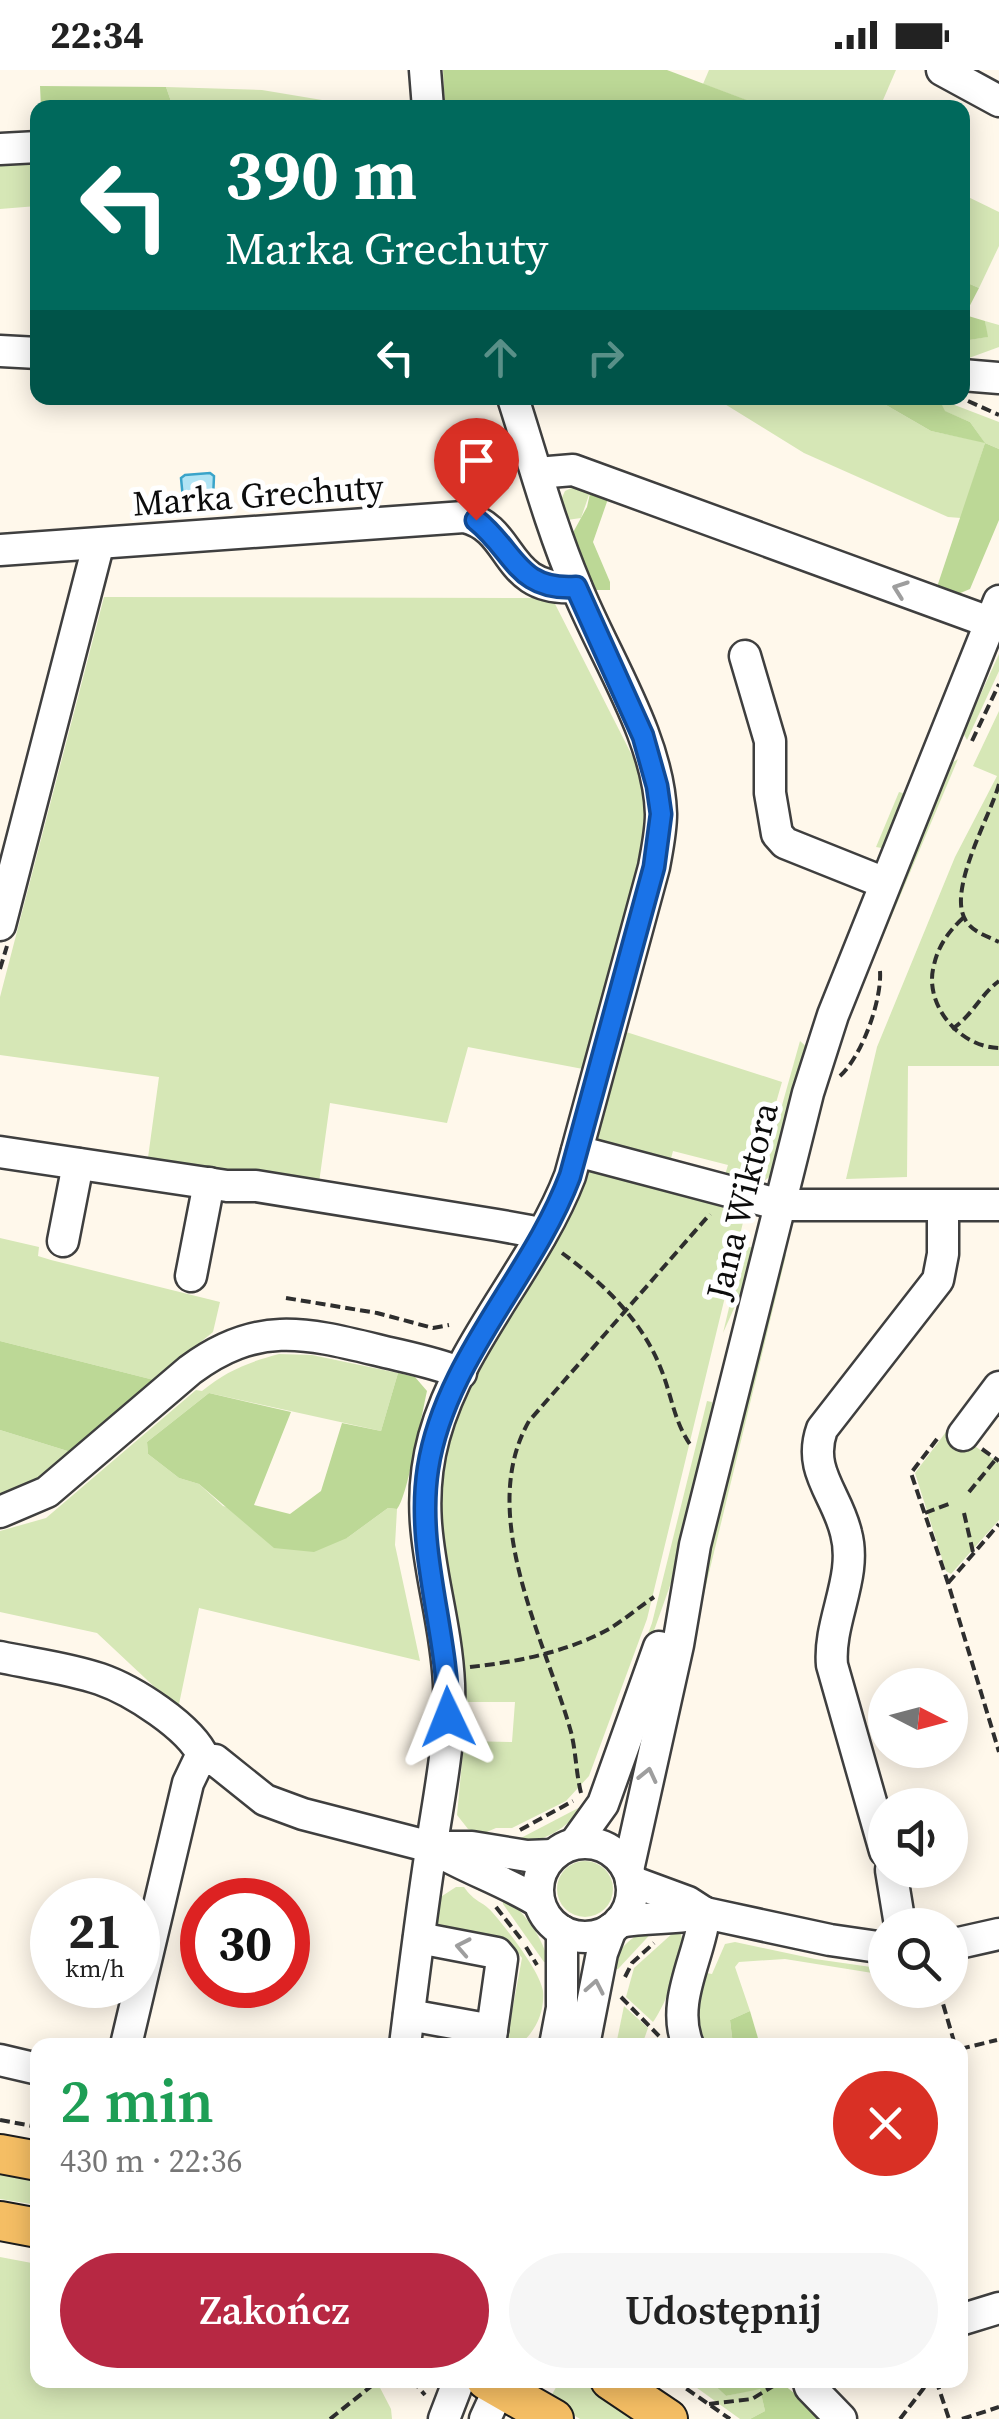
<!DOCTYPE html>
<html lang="pl">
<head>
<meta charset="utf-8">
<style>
	body { margin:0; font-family:"Source Serif 4",serif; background:#f6f6f6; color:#222; height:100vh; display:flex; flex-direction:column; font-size:38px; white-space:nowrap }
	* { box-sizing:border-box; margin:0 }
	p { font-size:32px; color:#767676 }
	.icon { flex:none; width:55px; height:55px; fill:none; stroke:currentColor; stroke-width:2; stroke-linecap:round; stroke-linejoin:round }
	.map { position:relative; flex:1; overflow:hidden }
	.side { position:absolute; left:30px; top:1968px; width:938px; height:350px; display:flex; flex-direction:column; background:#fff; border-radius:20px; box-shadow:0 5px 25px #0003 }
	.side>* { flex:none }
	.guide { position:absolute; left:30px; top:30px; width:940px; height:305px; border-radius:20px; box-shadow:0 5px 25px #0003; background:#00695c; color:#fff; overflow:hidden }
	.needle { width:65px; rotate:96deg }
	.fabs { position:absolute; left:868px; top:1598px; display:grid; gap:20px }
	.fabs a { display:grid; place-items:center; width:100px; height:100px; border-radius:50%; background:#fff; box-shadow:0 5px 25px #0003; font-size:50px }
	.speed { position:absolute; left:30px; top:1808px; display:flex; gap:20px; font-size:50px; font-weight:700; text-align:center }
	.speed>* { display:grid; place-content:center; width:130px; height:130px; border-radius:50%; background:#fff; box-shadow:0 5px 25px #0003; line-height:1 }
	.speed small { font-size:25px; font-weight:400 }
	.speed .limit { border:15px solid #d22; background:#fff; color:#111 }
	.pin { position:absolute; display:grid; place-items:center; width:85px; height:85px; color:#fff; margin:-102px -42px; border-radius:50% 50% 50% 0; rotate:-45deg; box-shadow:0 0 10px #0007 }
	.pin .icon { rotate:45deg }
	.me { position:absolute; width:110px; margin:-55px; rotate:358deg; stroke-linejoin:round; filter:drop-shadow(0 0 8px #0008) }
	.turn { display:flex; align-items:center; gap:35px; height:210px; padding:0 30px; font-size:45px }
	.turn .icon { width:130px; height:130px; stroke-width:2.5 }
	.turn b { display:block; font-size:70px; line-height:85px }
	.lanes { display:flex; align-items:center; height:95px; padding:0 30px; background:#0003; justify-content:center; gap:50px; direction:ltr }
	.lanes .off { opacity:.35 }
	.round { display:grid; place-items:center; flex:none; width:105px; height:105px; border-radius:52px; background:#f6f6f6 }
	.headline { display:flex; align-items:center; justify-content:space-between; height:170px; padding:0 30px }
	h1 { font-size:60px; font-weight:600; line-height:75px; color:#1e9e55 }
	.button { display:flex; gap:20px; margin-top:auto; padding:20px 30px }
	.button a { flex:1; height:115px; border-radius:60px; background:#b72843; color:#fff; font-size:40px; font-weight:600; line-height:115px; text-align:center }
	.button a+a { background:#f6f6f6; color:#222 }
	.status { display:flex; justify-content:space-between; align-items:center; height:70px; padding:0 50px; background:#fff; direction:ltr }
	.status svg { height:28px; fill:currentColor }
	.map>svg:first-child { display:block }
	.green { fill:#d6e7b6 }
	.forest { fill:#bcd896 }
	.water { fill:#b1e4f4; stroke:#3aa4c9; stroke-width:2.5 }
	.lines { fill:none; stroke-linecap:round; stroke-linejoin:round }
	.minor-casing { stroke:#3f3f3f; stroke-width:35 }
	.major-casing { stroke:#1d1d1d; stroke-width:42 }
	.path { stroke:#2e2e2e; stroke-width:4; stroke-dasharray:10 5; stroke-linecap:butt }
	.minor { stroke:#fff; stroke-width:30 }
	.major { stroke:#f5be64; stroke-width:38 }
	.oneway { stroke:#9e9e9e }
	.route-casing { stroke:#114b97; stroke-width:25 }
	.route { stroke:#1a73e8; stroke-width:18 }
	.labels { text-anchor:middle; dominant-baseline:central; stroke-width:10; stroke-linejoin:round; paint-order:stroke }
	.street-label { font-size:35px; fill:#0c0c0c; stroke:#fff }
</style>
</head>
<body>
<div class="status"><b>22:34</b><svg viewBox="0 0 49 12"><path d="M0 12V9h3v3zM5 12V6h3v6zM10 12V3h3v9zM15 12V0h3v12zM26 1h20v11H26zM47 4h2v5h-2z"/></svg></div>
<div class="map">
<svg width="999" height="2349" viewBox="0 0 999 2349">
	<rect width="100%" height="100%" fill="#fff8eb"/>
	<g class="green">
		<path d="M709 0H896L880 37H765L703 14Z"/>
		<path d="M166 17 262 20 364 37H173Z"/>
		<path d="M37 86V136L0 139V87Z"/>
		<path d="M962 124 999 142V176L979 218 963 211Z"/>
		<path d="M985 251 999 255V277L969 288 963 287 962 271 987 267Z"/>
		<path d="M715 328H895L886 335 931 361 984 372 970 352 944 341 939 329 999 352V379L985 373 961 448 948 447 804 383Z"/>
		<path d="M576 416 591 419 581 448 567 450 560 432 565 421Z"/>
		<path d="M104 527 552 528 642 705C655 795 606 910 583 999L468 977 447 1053 330 1033 318 1120 147 1095 159 1007 0 985V927Z"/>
		<path d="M999 584V601L967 670 963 663Z"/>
		<path d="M999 641V996H908L907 1107 846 1109 877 977 955 787 997 706 973 696Z"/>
		<path d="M958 689 874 888 871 887 947 696Z"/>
		<path d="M899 722 906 724 887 779 876 777Z"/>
		<path d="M620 960 782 1012 752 1116 729 1112 725 1105 728 1095 673 1081 669 1096 602 1075 596 1065Z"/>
		<path d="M800 971 809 979 776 1102 760 1114Z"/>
		<path d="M589 1100 746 1140 647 1549 589 1706 566 1731 512 1758H496L482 1764 468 1759 457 1745 464 1671 512 1672 515 1632H467C454 1569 430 1490 436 1426 440 1387 452 1349 467 1314L581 1107Z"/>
		<path d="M0 1168 39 1177 38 1186 51 1190 220 1232 213 1262 154 1310 0 1271Z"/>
		<path d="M749 1177 756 1178 748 1207 723 1263 743 1179Z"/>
		<path d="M779 1183 786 1185 652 1738 716 1441Z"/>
		<path d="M279 1284 312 1285 398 1303 381 1361 209 1323 147 1372 148 1384 179 1408 199 1414 223 1436 347 1468 388 1438 397 1439 395 1475 420 1591 199 1538 178 1639 97 1563 0 1542V1461L46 1448 196 1320 202 1321C226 1301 249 1292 279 1284Z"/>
		<path d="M707 1331 712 1332V1356L688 1465 598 1718 594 1710 652 1553Z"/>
		<path d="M949 1358 999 1393V1450L951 1504 946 1501 915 1403Z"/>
		<path d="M0 1360 74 1383 30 1417 0 1427Z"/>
		<path d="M584 1735C566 1760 546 1770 516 1775L519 1769Z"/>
		<circle cx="585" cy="1819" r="28"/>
		<path d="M456 1817H464C475 1833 483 1831 492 1842 506 1858 540 1901 543 1921 545 1942 535 1964 518 1975H499L511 1947 522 1888 510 1872 429 1857 439 1828Z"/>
		<path d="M502 1825C526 1844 541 1864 549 1893L544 1892 503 1834Z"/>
		<path d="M658 1856 618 1899 610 1900C619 1875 633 1865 658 1856Z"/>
		<path d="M674 1862 681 1864C687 1884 665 1935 653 1952L626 1927 634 1898Z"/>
		<path d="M735 1872 815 1889 885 1899V1905L785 1889 739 1892 735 1897 750 1941 730 1950 733 1975H706C689 1946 692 1932 701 1902L712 1904 725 1874Z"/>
		<path d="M624 1936 648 1958 642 1975H616Z"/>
		<path d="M0 2095 37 2103V2135L0 2129Z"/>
		<path d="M0 2187 37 2194 38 2310H376L391 2339 392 2349H0Z"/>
		<path d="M560 2310H580L641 2349H580L549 2330Z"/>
		<path d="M686 2310H709L726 2326 760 2318 765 2341 750 2349H740Z"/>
	</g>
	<g class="forest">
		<path d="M443 0H667L765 37H445Z"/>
		<path d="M40 16 166 17 173 37 78 33 41 37Z"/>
		<path d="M963 211 979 218 965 245 985 251 988 267 963 271Z"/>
		<path d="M895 328 939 329 945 341 970 352 985 373 999 379V450L970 519 958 524 936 520 985 373 931 361 886 335Z"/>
		<path d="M591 419 609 426 593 472 610 512V520H588L570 468 587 437Z"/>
		<path d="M0 1271 154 1310 74 1383 0 1360Z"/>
		<path d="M398 1303 415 1307 427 1321C422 1343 407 1429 397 1439L388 1438 347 1468 314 1482 274 1478 199 1414 179 1408 148 1384 147 1372 209 1323 291 1342 254 1435 290 1444 321 1421 342 1353 381 1361Z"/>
		<path d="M750 1941 760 1975H733L730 1950Z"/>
		<path d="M709 2310H778L826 2349H750L765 2341 760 2319 726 2326Z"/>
	</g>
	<path class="water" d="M210 403 214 406 213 429H183L181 408 185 405Z"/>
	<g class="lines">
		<defs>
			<g id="minor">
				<path d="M425 0 428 38"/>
				<path d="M942 0 999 31"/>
				<path d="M0 79 38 77"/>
				<path d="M0 281 38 283"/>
				<path d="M962 305 999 308"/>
				<path d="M537 403 573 400 992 553"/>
				<path d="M0 480 464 447C516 459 502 522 576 517"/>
				<path d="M745 586 770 671V723L777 764 785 773 885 813"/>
				<path d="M0 855 98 476"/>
				<path d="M577 1081 781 1135H999"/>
				<path d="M0 1082 227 1116H256L497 1155 530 1161 540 1167"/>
				<path d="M63 1171 78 1094"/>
				<path d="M191 1206 209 1113"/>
				<path d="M963 1365 999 1317"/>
				<path d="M0 1442 47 1422 190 1300C256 1251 303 1262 377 1280 405 1287 434 1292 461 1303"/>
				<path d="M0 1587C33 1594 68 1598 100 1609 132 1620 191 1657 204 1688"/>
				<circle cx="585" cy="1820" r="47"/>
				<path d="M575 1773 603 1734 659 1577"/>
				<path d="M434 1779C468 1799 505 1811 539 1832"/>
				<path d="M885 1781 832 1595C828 1551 858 1507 846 1463 837 1424 807 1401 822 1359L938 1210 943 1184V1136"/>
				<path d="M628 1800 678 1575 695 1475 808 1023 833 945 999 531"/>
				<path d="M891 1800 900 1855"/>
				<path d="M631 1811 688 1832 705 1843"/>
				<path d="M619 1852C648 1846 677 1850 705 1843L830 1870 885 1878"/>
				<path d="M419 1868 497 1883 502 1889 492 1960"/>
				<path d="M950 1875 999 1864"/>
				<path d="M409 1945 492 1960 490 1975"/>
				<path d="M126 1975 188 1713 199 1690H215L265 1730 303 1744 431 1777H472L527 1786 553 1785"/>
				<path d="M405 1975C413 1910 421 1845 431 1780 439 1725 451 1670 449 1614 445 1527 409 1458 434 1367 460 1272 535 1197 570 1106L654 797C657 780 661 762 661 744 659 668 604 586 576 516 550 455 533 390 513 328"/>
				<path d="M555 1975 562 1938V1861"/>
				<path d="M584 1975 602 1883 611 1859"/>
				<path d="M688 1975C670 1932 700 1887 705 1843"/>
				<path d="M0 1990 38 1999"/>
				<path d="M960 2250 999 2238"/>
				<path d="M808 2310 810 2317 841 2349"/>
				<path d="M444 2349 459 2310"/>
				<path d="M485 2349 503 2310"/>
			</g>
			<g id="major">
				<path d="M0 2084 38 2091"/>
				<path d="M0 2151 38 2158"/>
				<path d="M486 2310 554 2349"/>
				<path d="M610 2310 668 2349"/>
			</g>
		</defs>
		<use href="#minor" class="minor-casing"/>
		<use href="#major" class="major-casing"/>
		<g class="path">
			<path d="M968 331 999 345"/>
			<path d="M972 671 999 614"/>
			<path d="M999 714C991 745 946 821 966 851 973 862 987 866 999 872"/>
			<path d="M963 848C949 861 938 876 934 895 923 934 959 977 999 978"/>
			<path d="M0 899 7 876"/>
			<path d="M952 959C973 945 980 925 999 911"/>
			<path d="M840 1006C862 986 882 930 880 901"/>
			<path d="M562 1183C603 1213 642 1250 661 1299 672 1326 674 1353 692 1377"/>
			<path d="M286 1228 377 1243 433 1258 449 1255"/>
			<path d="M937 1369 911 1403 948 1513 999 1682"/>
			<path d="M982 1379 999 1391"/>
			<path d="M969 1422 996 1389"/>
			<path d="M925 1443 949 1434"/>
			<path d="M964 1443 973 1482"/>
			<path d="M948 1513 999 1454"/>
			<path d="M470 1597C517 1592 567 1582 609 1559 624 1550 639 1537 654 1527"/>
			<path d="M581 1723C576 1703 576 1682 571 1662 545 1569 476 1444 529 1351L710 1144"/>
			<path d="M520 1760 573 1731"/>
			<path d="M496 1837 521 1869"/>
			<path d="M526 1877 537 1895"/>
			<path d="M625 1907 632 1893 654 1873"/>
			<path d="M939 1920 955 1975"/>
			<path d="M621 1927 659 1966"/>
			<path d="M960 1979 997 1970"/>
			<path d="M0 2050 38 2057"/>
			<path d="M412 2310 425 2325"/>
			<path d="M674 2310 730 2349"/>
			<path d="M936 2310 949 2349"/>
			<path d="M709 2334 752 2329 783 2310"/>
			<path d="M330 2349 379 2310"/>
			<path d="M900 2349 930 2310"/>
			<path d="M962 2349 999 2337"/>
		</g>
		<use href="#minor" class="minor"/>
		<use href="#major" class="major"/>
	</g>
	<defs><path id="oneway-chevron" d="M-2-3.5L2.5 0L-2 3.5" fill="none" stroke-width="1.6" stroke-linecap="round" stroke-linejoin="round" transform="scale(2.5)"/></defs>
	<g class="oneway">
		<use href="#oneway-chevron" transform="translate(900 519) rotate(-160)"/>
		<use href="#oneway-chevron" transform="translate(648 1705) rotate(-77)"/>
		<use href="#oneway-chevron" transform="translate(463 1877) rotate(-169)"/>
		<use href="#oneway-chevron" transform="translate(595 1917) rotate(-79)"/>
	</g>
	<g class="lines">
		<defs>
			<path id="route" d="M448 1647C449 1563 415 1482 428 1398 445 1289 532 1207 570 1106L654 797 661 744 657 716 643 666 576 517C517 521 515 481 476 450"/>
		</defs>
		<use href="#route" class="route-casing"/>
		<use href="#route" class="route"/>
	</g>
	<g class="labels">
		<g class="street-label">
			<text transform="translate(258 425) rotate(-4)">Marka Grechuty</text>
			<text transform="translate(742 1131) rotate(-76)">Jana Wiktora</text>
		</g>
	</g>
</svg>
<div class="fabs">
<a><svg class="needle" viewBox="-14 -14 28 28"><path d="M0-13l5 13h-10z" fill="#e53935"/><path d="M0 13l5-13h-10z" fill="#767676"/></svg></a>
<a><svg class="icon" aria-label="sound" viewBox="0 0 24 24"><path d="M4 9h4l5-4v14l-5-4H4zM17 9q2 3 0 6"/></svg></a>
<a><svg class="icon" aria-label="search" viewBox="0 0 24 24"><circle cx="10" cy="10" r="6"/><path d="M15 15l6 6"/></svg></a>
</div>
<div class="speed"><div>21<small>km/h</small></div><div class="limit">30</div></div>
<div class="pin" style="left:476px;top:450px;background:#d93025"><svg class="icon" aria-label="arrive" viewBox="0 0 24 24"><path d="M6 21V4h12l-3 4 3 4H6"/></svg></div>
<svg class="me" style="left:448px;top:1647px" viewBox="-20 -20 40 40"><path d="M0-17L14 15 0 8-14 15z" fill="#1a73e8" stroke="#fff" stroke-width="4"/></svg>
<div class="guide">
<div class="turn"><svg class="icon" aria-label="left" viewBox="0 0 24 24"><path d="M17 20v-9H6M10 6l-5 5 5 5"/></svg><div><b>390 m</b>Marka Grechuty</div></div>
<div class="lanes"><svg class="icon" aria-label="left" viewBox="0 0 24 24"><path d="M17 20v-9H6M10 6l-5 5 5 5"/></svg><svg class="icon off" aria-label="ahead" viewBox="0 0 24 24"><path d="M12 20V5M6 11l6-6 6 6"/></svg><svg class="icon off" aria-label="right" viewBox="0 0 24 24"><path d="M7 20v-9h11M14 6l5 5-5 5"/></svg></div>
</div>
<section class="side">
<div class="headline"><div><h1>2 min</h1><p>430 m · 22:36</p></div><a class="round" style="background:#d93025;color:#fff"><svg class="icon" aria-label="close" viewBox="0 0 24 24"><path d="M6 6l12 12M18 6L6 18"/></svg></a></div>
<div class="button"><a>Zakończ</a><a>Udostępnij</a></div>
</section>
</div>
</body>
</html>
